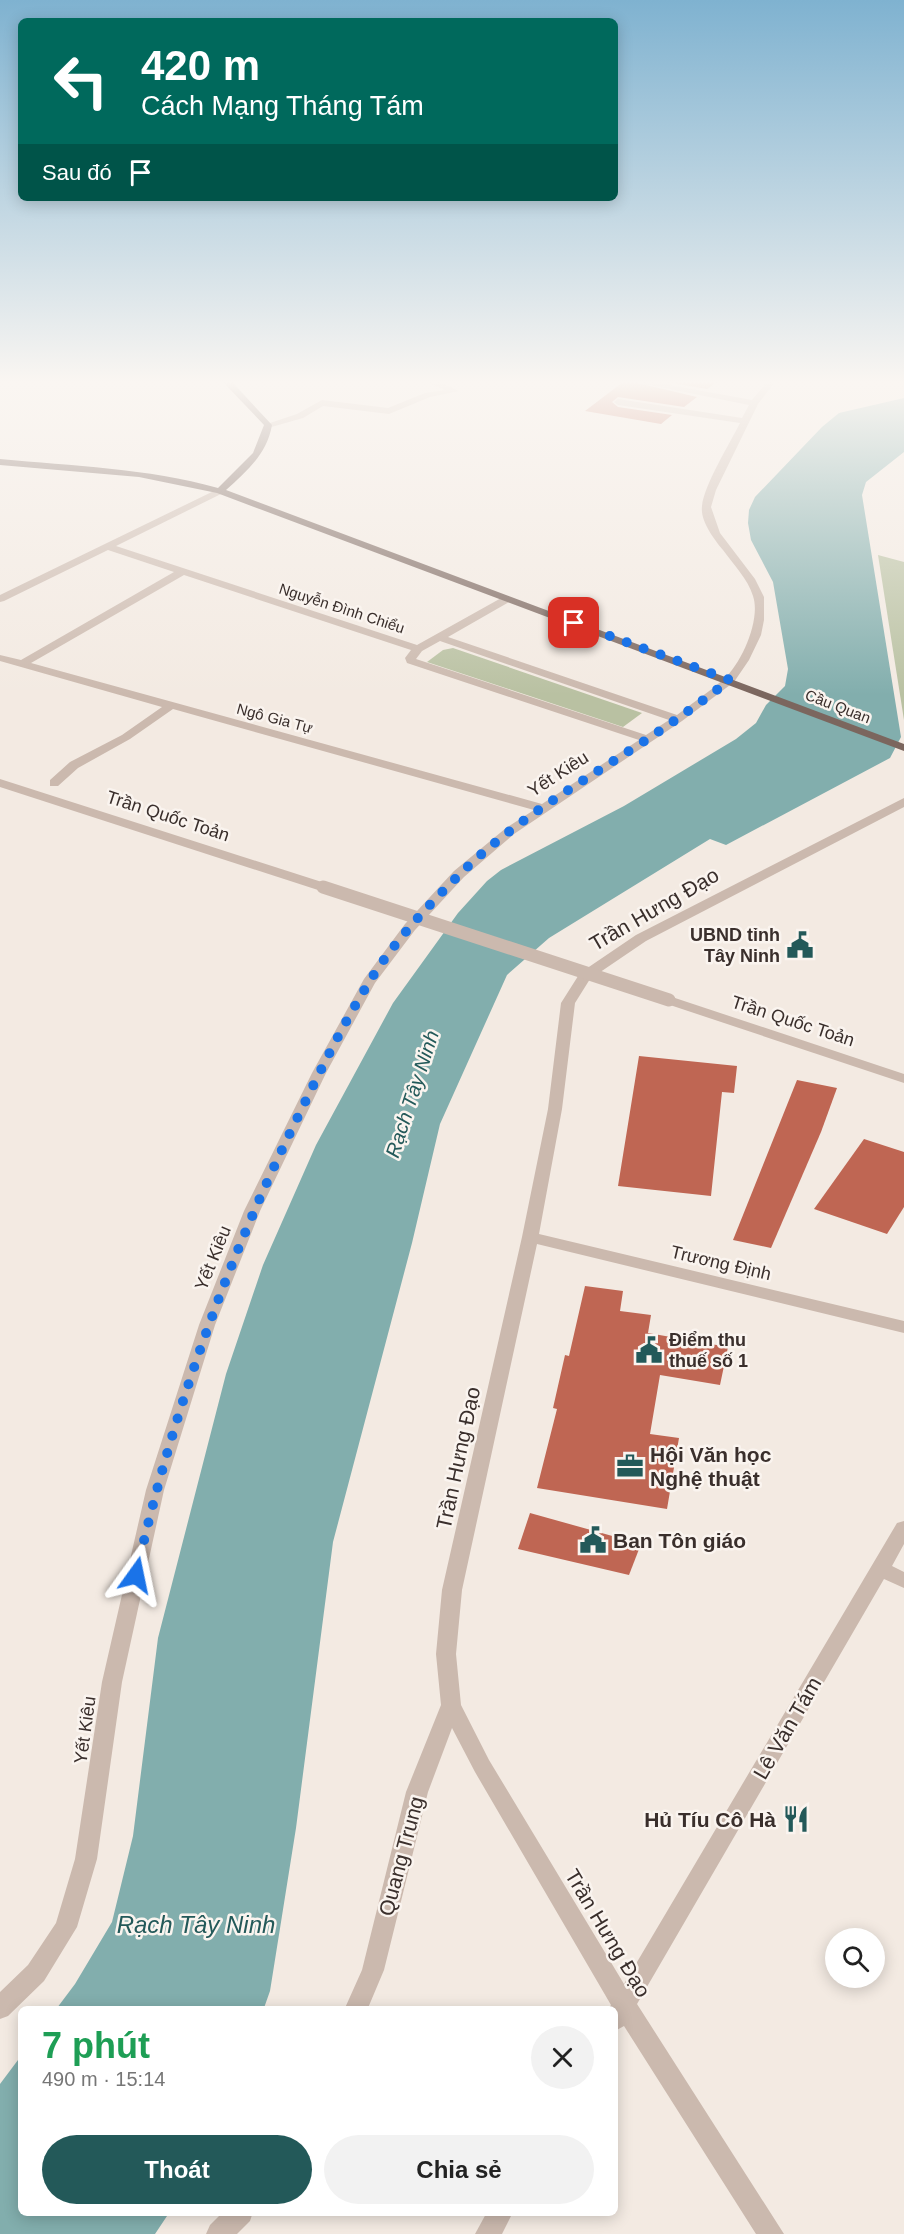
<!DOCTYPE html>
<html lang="vi">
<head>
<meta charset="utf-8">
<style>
	body { margin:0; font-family:Arial,sans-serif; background:#f2f2f2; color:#222; height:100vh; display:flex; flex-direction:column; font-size:22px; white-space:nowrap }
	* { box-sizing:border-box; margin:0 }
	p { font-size:20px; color:#767676 }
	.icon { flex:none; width:33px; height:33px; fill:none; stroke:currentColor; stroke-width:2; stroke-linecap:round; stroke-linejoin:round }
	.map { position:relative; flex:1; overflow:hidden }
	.drawer { position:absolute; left:18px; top:2006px; width:600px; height:210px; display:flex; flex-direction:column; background:#fff; border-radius:9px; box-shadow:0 3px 15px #0003 }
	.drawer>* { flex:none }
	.guide { position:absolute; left:18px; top:18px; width:600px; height:183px; border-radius:9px; box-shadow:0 3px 15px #0003; background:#00695c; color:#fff; overflow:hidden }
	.fabs { position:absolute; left:825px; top:1928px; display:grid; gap:12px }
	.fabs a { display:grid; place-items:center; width:60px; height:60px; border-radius:50%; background:#fff; box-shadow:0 3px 15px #0003; font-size:30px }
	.pin { position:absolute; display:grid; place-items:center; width:51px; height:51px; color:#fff; margin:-26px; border-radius:12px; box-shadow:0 3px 9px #0006 }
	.me { position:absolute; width:66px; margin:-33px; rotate:12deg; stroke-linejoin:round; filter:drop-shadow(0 0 4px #0008) }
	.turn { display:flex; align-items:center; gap:21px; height:126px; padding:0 24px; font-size:27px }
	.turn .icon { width:78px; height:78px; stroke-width:2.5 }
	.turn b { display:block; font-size:42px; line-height:51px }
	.then { display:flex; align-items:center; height:57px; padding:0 24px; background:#0003; gap:12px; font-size:22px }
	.round { display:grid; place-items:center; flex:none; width:63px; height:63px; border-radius:32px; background:#f2f2f2 }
	.summary { display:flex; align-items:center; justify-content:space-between; height:102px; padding:0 24px }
	h1 { font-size:36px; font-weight:700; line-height:45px; color:#1e9e55 }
	.primary-button { display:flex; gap:12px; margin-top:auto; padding:12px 24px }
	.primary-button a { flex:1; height:69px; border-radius:36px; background:#235959; color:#fff; font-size:24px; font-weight:700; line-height:69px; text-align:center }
	.primary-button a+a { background:#f2f2f2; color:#222 }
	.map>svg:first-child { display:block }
	.green { fill:#b9c1a2 }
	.water { fill:#82aead }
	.building { fill:#bf6653 }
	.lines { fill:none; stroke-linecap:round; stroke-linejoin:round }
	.minor { fill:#cbb9ae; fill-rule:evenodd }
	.major { fill:#7b665e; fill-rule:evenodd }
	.minor-bridge { stroke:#cbb9ae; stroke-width:13 }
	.route { stroke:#1a73e8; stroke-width:10; stroke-dasharray:0 18 }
	.labels { text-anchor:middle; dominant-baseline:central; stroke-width:5; stroke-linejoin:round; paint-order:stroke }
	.far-street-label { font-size:15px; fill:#3a2f2c; stroke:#faf4ef }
	.street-label { font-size:18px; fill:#3a2f2c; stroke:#faf4ef }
	.poi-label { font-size:18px; font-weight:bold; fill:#3a2f2c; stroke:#faf4ef; text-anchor:end }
	.water-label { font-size:20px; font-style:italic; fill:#235959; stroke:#faf4ef }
	.near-street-label { font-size:21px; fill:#3a2f2c; stroke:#faf4ef }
	.near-poi-label { font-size:21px; font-weight:bold; fill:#3a2f2c; stroke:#faf4ef; text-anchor:start }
	.near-water-label { font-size:24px; font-style:italic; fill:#235959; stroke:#faf4ef }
</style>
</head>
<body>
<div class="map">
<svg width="904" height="2234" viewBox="0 0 904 2234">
	<rect width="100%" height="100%" fill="#f3eae2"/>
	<g class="green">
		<path d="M878 555 904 562V720Z"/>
		<path d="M453 648 642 713 623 727 427 662 443 650Z"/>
	</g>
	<g class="water">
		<path d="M904 398V452L866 482 862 495 901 737 890 758 726 845 710 839 549 938 507 975 440 1124 412 1243 333 1542 296 1828 270 1991 264 2008H57L75 1984 112 1922 133 1836 158 1638 226 1374 263 1265 316 1145 393 1003 458 913 487 881 501 870 624 806 736 739 756 723 766 705 785 686 788 669 773 582 751 540 748 523 749 510 755 497 822 427 839 413Z"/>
		<path d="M21 2056V2212L169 2213 155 2234H0V2084Z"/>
	</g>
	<g class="building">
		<path d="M623 382H633L697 397 684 407 618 397 612 402 618 407 672 415 661 424 585 411Z"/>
		<path d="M666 382H717L707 389Z"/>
		<path d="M639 1056 737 1066 734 1093 722 1092 711 1196 618 1186Z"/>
		<path d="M797 1080 837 1088 821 1132 771 1248 733 1240Z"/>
		<path d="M864 1139 904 1152V1207L887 1234 814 1209Z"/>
		<path d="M585 1286 623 1291 620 1311 651 1315 648 1333 728 1347 720 1385 660 1375 650 1434 679 1438 667 1509 537 1488 557 1409 553 1408 565 1355 569 1356Z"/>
		<path d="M530 1513 641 1544 629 1575 518 1549Z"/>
	</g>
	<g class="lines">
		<g class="minor">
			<path d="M427 382H439L459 391 430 397 389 414 323 406 303 418 268 428 264 425 297 414 322 400 388 408 425 393 445 390Z"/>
			<path d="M635 382H653L752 400 767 382H775L758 404 716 490 711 507 720 533 755 579 764 597V620L761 635 749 660 734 682 682 721 514 834 464 877 415 930 375 983 326 1073 260 1211 215 1325 164 1490 122 1682 97 1859 77 1927 44 1981 8 2016 0 2019V1992L28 1965 56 1923 75 1859 102 1682 146 1490 199 1325 244 1211 312 1073 364 979 405 924 454 871 506 828 534 810 173 709 130 739 78 768 58 786H50V780L70 762 122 735 162 707 0 661V655L21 660 174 572 108 550 4 601 0 602V595L220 488 225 491 223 493 116 546 417 645 503 597H511V601L448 637 677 715C692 703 709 692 724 679 742 663 761 619 753 596 748 579 733 564 723 550 714 539 700 521 702 506 704 485 730 443 740 423L618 405 614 402 618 399 742 418 749 405ZM184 575 411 650 405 658 407 663 639 740 542 804 31 663ZM440 641 669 720 646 735 416 659 422 651Z"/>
			<path d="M0 779 328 884 329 887 323 891 318 890 0 787Z"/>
			<path d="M904 798V807L646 941 590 979 575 1003 562 1109 539 1234 904 1321V1333L537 1244 462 1590 456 1654 461 1705 489 1760 624 1984 897 1523 904 1521V1544L892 1566 904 1572V1588L884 1579 637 2004 784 2234H756L624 2026 615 2031V2008H609L611 2005 475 1772 452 1728 428 1792 384 1970 368 2008H345L362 1970 406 1792 441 1705 436 1654 442 1590 522 1237 548 1109 561 1003 580 973 636 935Z"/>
			<path d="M669 996 904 1074V1083L664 1003 662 1000Z"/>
			<path d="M223 2212H253L250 2221 237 2234H206L210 2225Z"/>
			<path d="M487 2212H513L502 2234H475Z"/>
		</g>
		<path class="major" d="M223 382H232L272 425C267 454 247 471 226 490L904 744V751L217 493 139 477 0 465V459C73 466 147 468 218 488L253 453 264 425Z"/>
		<path class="minor-bridge" d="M323 887 669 1000"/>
	</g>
	<linearGradient id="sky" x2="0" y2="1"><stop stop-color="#7fb2d0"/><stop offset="0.55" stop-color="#faf6f2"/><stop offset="1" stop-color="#faf6f2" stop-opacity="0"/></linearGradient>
	<rect width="904" height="695" fill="url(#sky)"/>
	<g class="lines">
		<path class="route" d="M136 1575C170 1422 222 1274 290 1133 315 1082 339 1031 368 984 392 944 425 909 458 876 508 826 570 789 629 751 664 729 697 705 730 680L574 623"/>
	</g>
	<defs>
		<symbol id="civic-bare" viewBox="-9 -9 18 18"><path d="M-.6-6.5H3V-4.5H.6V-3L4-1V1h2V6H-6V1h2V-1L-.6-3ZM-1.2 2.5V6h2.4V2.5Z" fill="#235959" stroke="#faf4ef" stroke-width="2.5" paint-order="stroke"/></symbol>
		<symbol id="office-bare" viewBox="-9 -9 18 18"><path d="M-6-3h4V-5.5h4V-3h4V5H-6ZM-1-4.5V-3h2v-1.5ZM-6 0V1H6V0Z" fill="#235959" stroke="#faf4ef" stroke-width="2.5" paint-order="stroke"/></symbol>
		<symbol id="restaurant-bare" viewBox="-9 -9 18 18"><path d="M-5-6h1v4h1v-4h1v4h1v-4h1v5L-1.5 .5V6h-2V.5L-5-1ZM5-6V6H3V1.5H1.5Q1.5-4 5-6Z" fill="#235959" stroke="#faf4ef" stroke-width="2.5" paint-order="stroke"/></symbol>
	</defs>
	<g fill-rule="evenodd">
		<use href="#civic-bare" x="781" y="926" width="38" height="38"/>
		<use href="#civic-bare" x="630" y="1331" width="38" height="38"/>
		<use href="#office-bare" x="611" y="1447" width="38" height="38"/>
		<use href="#civic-bare" x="574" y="1521" width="38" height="38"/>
		<use href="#restaurant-bare" x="777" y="1800" width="38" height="38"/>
	</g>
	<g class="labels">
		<g class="far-street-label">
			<text transform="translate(342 608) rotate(18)">Nguyễn Đình Chiểu</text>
			<text transform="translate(838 706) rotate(21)">Cầu Quan</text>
			<text transform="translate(275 718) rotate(15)">Ngô Gia Tự</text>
		</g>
		<g class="street-label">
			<text transform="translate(558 774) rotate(-33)">Yết Kiêu</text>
			<text transform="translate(168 816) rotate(18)">Trần Quốc Toản</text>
			<text transform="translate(793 1021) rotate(18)">Trần Quốc Toản</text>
			<text transform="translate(213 1258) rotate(-68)">Yết Kiêu</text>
			<text transform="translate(721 1263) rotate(13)">Trương Định</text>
			<text transform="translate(85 1730) rotate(-82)">Yết Kiêu</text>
		</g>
		<g class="poi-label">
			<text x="780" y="935">UBND tỉnh<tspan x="780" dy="21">Tây Ninh</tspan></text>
			<text x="669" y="1340" text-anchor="start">Điểm thu<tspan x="669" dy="21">thuế số 1</tspan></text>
		</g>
		<g class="water-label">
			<text transform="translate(412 1094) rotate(-72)">Rạch Tây Ninh</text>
		</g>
		<g class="near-street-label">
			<text transform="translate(654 909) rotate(-30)">Trần Hưng Đạo</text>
			<text transform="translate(458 1458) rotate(-78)">Trần Hưng Đạo</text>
			<text transform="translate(787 1728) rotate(-60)">Lê Văn Tám</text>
			<text transform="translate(401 1856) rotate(-75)">Quang Trung</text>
			<text transform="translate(608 1933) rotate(59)">Trần Hưng Đạo</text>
		</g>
		<g class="near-poi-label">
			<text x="650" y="1454">Hội Văn học<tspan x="650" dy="24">Nghệ thuật</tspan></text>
			<text x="613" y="1540">Ban Tôn giáo</text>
			<text x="776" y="1819" text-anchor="end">Hủ Tíu Cô Hà</text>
		</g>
		<g class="near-water-label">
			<text x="196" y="1924">Rạch Tây Ninh</text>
		</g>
	</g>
</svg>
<div class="fabs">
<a><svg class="icon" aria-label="search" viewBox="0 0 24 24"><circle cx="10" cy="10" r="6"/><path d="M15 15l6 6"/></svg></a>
</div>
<div class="pin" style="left:574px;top:623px;background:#d93025"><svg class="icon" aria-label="arrive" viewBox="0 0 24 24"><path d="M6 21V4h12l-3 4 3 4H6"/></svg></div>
<svg class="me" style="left:136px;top:1575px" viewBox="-20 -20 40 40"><path d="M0-17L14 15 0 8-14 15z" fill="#1a73e8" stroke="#fff" stroke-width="4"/></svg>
<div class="guide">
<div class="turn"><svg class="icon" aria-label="left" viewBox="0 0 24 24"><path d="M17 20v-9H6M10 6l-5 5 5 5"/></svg><div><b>420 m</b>Cách Mạng Tháng Tám</div></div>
<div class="then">Sau đó<svg class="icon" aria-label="arrive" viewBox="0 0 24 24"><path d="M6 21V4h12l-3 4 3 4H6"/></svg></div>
</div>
<section class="drawer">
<div class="summary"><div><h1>7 phút</h1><p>490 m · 15:14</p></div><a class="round"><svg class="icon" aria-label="close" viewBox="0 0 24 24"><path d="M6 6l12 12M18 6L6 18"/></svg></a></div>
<div class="primary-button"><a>Thoát</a><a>Chia sẻ</a></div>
</section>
</div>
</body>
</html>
